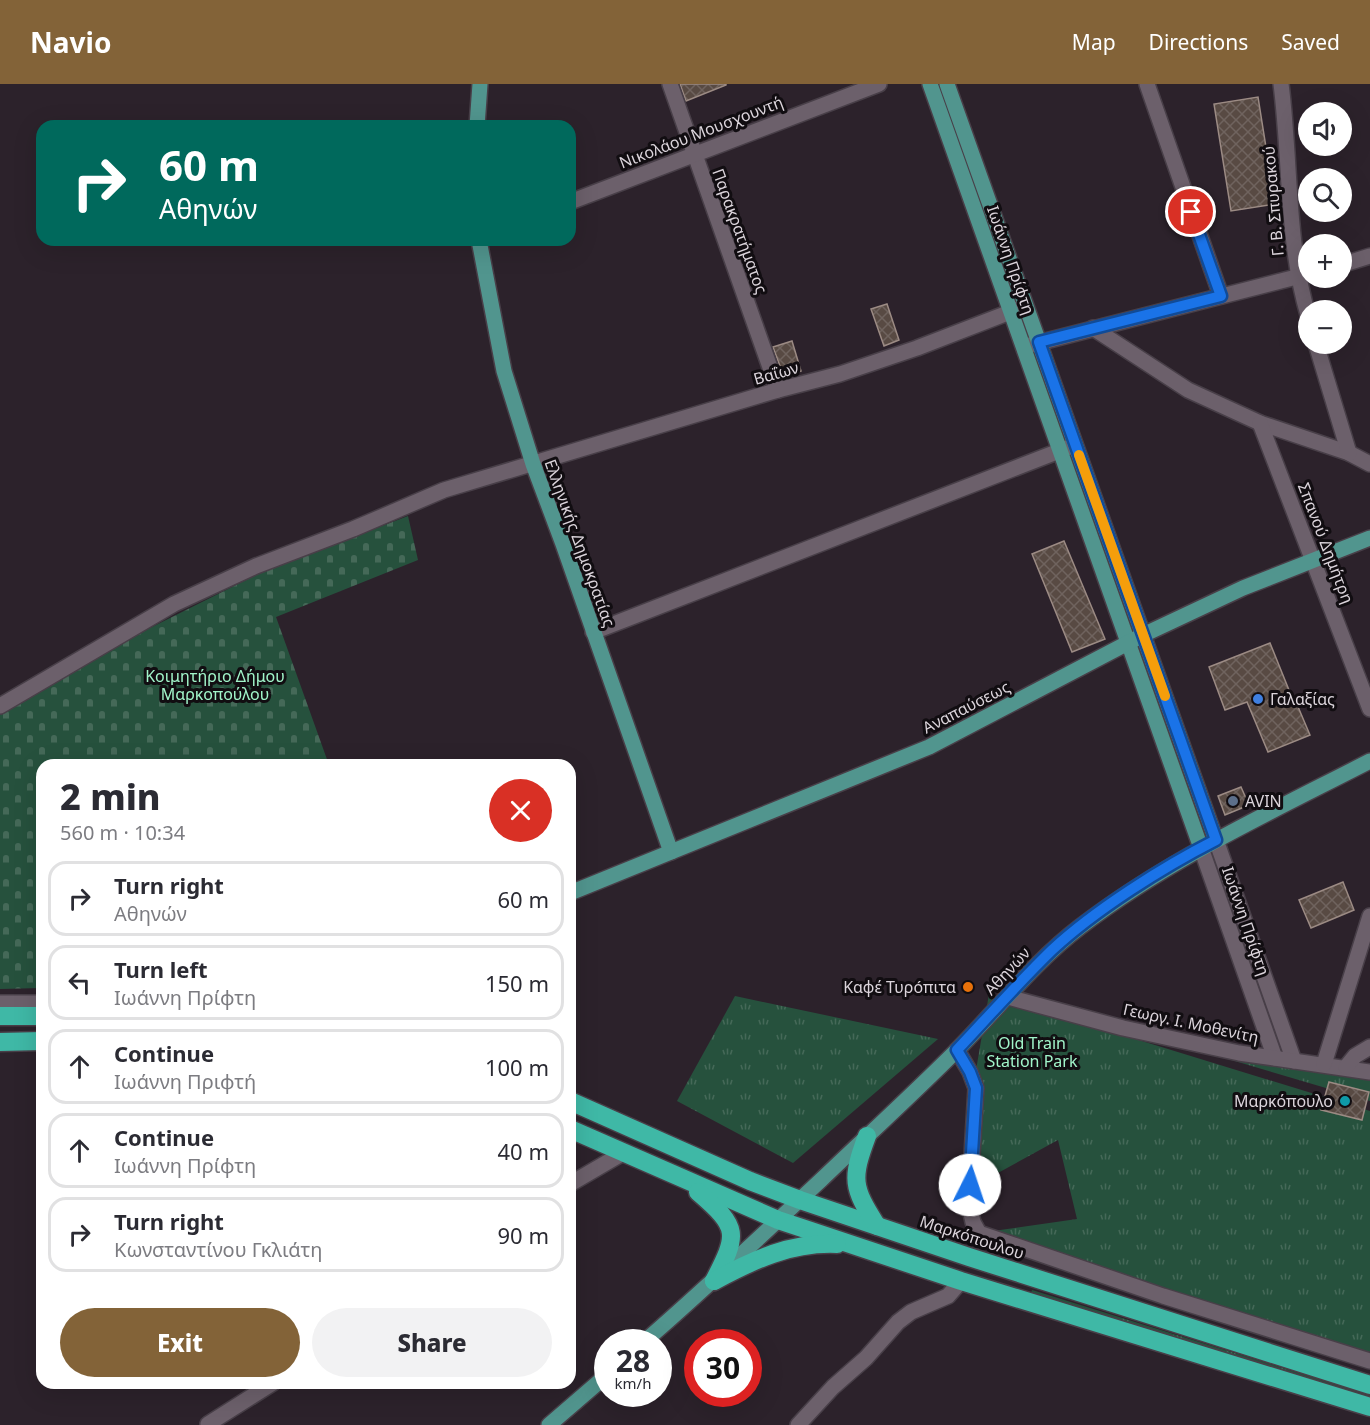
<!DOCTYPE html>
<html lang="en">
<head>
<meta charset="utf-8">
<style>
	body { margin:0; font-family:"Noto Sans",sans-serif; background:#f2f2f3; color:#2b2b33; height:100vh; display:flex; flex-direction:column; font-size:22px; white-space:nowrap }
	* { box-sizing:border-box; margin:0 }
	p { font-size:20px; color:#7c7c81 }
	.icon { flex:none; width:33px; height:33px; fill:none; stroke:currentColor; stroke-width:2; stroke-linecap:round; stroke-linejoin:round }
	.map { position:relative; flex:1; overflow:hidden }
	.side { position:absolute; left:36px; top:675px; width:540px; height:630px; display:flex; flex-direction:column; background:#fff; border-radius:18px; box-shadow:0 6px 24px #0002 }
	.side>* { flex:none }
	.top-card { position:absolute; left:36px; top:36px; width:540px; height:126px; border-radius:18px; box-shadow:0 6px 24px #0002; background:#00695c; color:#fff; overflow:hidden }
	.controls { position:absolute; left:1298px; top:18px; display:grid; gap:12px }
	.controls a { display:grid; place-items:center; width:54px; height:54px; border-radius:50%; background:#fff; box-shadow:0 6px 24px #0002; font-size:30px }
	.speed { position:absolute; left:594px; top:1245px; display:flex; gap:12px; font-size:30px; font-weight:700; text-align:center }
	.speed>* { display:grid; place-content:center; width:78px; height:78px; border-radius:50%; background:#fff; box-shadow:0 6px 24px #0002; line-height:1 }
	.speed small { font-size:15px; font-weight:400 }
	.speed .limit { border:9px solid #d22; background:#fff; color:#111 }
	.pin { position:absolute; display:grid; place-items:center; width:51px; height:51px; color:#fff; margin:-26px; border:3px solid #fff; border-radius:50%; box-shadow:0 2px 6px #0007 }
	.me { position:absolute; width:66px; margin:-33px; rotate:4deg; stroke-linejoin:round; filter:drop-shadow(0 0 4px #0008) }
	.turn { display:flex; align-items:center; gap:21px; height:126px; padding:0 24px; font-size:27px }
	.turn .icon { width:78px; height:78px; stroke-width:2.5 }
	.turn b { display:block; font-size:42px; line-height:51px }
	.round { display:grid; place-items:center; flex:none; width:63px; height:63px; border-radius:32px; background:#f2f2f3 }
	.summary { display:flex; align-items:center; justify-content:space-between; height:102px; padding:0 24px }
	h1 { font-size:36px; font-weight:800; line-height:45px }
	.cta { display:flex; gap:12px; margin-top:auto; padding:12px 24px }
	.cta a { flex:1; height:69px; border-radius:36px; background:#836338; color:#fff; font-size:24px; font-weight:800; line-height:69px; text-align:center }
	.cta a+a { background:#f2f2f3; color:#2b2b33 }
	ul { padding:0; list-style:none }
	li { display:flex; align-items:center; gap:18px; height:75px; margin:0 12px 9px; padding:0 12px; border:3px solid #e1e1e2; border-radius:18px }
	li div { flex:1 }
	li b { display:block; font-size:22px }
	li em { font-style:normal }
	header { display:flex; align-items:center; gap:36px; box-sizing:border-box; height:84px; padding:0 30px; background:#836338; color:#fff }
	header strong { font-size:28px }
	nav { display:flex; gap:33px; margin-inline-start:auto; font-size:21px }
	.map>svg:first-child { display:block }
	.grass { fill:url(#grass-tufts) }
	.cemetery { fill:url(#cemetery-stones) }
	.building { fill:url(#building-cross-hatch); stroke:#9c8b84; stroke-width:1.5 }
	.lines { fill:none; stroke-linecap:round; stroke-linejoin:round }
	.minor-casing { stroke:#483f48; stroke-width:18 }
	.major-casing { stroke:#483f48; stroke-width:18 }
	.highway-casing { stroke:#483f48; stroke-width:21 }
	.minor { stroke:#6c606b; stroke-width:15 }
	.major { stroke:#51958e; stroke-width:15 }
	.highway { stroke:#3fb8a6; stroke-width:18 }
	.route-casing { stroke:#114b97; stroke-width:15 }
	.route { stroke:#1a73e8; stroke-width:10 }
	.slow { stroke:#f59e0b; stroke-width:10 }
	.shop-dot { fill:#3f7fe0; stroke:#110d11; stroke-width:2 }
	.service-dot { fill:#5c6f8a; stroke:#110d11; stroke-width:2 }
	.food-dot { fill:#e8710a; stroke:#110d11; stroke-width:2 }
	.culture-dot { fill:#0f9aa8; stroke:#110d11; stroke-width:2 }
	.labels { text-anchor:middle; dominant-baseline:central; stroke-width:6; stroke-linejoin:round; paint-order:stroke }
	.street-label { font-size:16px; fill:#dbd4db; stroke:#110d11 }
	.park-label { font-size:16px; fill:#a1f5ca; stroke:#110d11 }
	.poi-label { font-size:16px; fill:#dbd4db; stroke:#110d11; text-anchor:start }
</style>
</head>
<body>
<header>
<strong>Navio</strong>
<nav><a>Map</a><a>Directions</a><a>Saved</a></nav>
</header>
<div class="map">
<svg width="1370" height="1341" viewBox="0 0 1370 1341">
	<defs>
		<pattern id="grass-tufts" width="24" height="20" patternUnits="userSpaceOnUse" patternTransform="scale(1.5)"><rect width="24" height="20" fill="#26513d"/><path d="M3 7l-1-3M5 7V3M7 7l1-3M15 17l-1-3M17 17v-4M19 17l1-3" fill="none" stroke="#456958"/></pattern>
		<pattern id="cemetery-stones" width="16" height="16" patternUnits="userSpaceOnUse" patternTransform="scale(1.5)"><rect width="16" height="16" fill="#26513d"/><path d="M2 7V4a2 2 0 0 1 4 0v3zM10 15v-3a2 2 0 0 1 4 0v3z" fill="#456958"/></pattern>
		<pattern id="building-cross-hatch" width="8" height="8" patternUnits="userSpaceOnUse" patternTransform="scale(1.5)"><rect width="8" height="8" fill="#584a43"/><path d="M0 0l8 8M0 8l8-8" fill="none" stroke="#6f635e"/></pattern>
	</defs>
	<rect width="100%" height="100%" fill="#2c222b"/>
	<g class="grass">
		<path d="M989 910 1370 1027V1276L979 1149 1077 1135 1058 1056 976 1101 974 998Z"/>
		<path d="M735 912 938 955 793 1079 677 1017Z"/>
		<path d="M1123 944 1370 993V1017Z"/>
		<path d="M1032 1206 1370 1311V1316L1031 1209Z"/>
	</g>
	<path class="cemetery" d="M408 432 418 476 276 533 329 681H42V904L0 905V631L124 557 262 488Z"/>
	<g class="building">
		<path d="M680 0H726V1L686 17Z"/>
		<path d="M1258 13 1275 120 1231 127 1214 20Z"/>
		<path d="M887 220 899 256 884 262 871 225Z"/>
		<path d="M792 257 801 287 784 293 773 263Z"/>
		<path d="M1064 457 1105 555 1072 568 1032 470Z"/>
		<path d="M1270 559 1291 611H1293L1310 651 1268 668 1247 618 1225 626 1209 583Z"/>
		<path d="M1241 703 1249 721 1225 731 1218 712Z"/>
		<path d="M1343 798 1354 826 1311 844 1299 816Z"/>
		<path d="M1329 998 1369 1008 1362 1036 1321 1026Z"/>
	</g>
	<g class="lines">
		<defs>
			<g id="minor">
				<path d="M670 0 778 306"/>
				<path d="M1147 0 1221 212"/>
				<path d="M1281 0C1291 77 1286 156 1308 231"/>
				<path d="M570 118 879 0"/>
				<path d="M1341 181 1370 172"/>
				<path d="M1093 244 1188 306 1260 339 1349 369 1370 380"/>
				<path d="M1316 260 1349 369"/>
				<path d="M1026 262 1308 190"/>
				<path d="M1260 339 1370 625"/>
				<path d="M593 548 1072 362"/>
				<path d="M0 622 174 520 256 482 353 445 444 406 778 306 840 290 917 264 1023 223"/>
				<path d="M1216 756 1294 977"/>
				<path d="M1201 764 1275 974"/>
				<path d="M1008 913 1123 944 1239 969 1370 988"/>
				<path d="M0 919H42"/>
				<path d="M957 966 970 988 976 1004 969 1121 973 1138 979 1149 1163 1212 1370 1277"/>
				<path d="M1324 980 1370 832"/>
				<path d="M1346 983 1355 972 1370 963"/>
				<path d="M570 1100 623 1069"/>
				<path d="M208 1340 273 1299"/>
				<path d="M798 1341 833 1303 866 1274 898 1238 911 1228 948 1212 961 1197"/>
			</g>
			<g id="major">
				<path d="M930 0 1201 764"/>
				<path d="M947 0 1216 756"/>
				<path d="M477 42 480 0"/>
				<path d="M479 156 504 287 533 380 563 460 671 768"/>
				<path d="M570 809 929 663 1143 551 1243 504 1370 454"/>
				<path d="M644 1258C704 1206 762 1151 821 1096 866 1053 913 1010 957 966 998 925 1034 878 1080 843 1169 775 1271 728 1370 677"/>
				<path d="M549 1341 608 1290"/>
			</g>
			<g id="highway">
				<path d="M0 932H42"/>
				<path d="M0 958 42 957"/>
				<path d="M570 1017 750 1097 800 1116 969 1173 1370 1301"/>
				<path d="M570 1045 778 1136 961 1197 1370 1323"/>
				<path d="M867 1052C851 1095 852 1103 877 1142"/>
				<path d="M698 1108C740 1144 738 1150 714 1197"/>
				<path d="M714 1197C753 1176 791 1158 837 1160"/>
			</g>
		</defs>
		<use href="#minor" class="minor-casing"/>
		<use href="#major" class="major-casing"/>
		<use href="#highway" class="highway-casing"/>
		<use href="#minor" class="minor"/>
		<use href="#major" class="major"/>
		<use href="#highway" class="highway"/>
	</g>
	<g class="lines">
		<defs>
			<path id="route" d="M970 1101 976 1004 970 988 957 966C988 933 1019 898 1052 866 1095 826 1163 783 1216 756L1039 258 1221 212 1191 128"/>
		</defs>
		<use href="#route" class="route-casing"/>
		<use href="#route" class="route"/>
		<path class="slow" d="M1079 371 1165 612"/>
	</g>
	<circle class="shop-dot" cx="1258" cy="615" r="6"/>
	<circle class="service-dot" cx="1233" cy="717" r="6"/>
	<circle class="food-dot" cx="968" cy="903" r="6"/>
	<circle class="culture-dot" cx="1345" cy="1017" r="6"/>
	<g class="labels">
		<g class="street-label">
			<text transform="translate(701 48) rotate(-21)">Νικολάου Μουσχουντή</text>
			<text transform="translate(1273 117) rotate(-95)">Γ. Β. Σπυρακού</text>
			<text transform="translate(740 147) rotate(70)">Παρακρατήματος</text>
			<text transform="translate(1011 176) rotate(71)">Ιωάννη Πρίφτη</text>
			<text transform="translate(776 289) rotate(-16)">Βαΐων</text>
			<text transform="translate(580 459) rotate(70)">Ελληνικής Δημοκρατίας</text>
			<text transform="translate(1326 459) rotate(69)">Σπανού Δημήτρη</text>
			<text transform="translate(966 623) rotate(-27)">Αναπαύσεως</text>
			<text transform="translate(1246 837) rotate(71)">Ιωάννη Πρίφτη</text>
			<text transform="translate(1007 887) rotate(-47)">Αθηνών</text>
			<text transform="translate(1191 939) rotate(12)">Γεωργ. Ι. Μοθενίτη</text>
			<text transform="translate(972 1153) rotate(18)">Μαρκόπουλου</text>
		</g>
		<g class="park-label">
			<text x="215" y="592">Κοιμητήριο Δήμου<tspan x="215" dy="18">Μαρκοπούλου</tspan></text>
			<text x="1032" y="959">Old Train<tspan x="1032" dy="18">Station Park</tspan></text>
		</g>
		<g class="poi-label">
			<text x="1270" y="615">Γαλαξίας</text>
			<text x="1245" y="717">AVIN</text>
			<text x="956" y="903" text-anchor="end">Καφέ Τυρóπιτα</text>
			<text x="1333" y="1017" text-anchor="end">Μαρκόπουλο</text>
		</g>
	</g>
</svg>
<div class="controls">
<a><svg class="icon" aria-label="sound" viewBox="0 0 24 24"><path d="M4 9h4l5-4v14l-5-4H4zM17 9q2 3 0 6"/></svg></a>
<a><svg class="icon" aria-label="search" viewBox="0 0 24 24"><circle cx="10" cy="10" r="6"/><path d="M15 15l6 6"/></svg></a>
<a>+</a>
<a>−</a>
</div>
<div class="speed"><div>28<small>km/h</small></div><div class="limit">30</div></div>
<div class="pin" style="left:1191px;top:128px;background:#d93025"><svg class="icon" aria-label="arrive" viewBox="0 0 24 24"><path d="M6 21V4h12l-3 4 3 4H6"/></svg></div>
<svg class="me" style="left:970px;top:1101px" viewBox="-20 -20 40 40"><circle r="19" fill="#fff"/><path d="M0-13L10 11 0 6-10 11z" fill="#1a73e8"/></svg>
<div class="top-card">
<div class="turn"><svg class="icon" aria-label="right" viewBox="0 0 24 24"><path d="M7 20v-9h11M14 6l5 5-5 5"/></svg><div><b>60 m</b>Αθηνών</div></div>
</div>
<section class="side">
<div class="summary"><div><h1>2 min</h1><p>560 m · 10:34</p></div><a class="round" style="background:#d93025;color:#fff"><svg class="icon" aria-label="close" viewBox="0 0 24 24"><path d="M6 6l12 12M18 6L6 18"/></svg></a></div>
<ul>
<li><svg class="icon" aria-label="right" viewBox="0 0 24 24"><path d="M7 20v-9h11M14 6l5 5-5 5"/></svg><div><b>Turn right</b><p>Αθηνών</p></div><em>60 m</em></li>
<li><svg class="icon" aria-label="left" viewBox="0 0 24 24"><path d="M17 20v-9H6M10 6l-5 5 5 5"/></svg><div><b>Turn left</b><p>Ιωάννη Πρίφτη</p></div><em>150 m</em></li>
<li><svg class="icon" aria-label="ahead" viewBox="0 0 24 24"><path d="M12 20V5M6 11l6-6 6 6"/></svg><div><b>Continue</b><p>Ιωάννη Πριφτή</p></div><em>100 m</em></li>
<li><svg class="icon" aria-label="ahead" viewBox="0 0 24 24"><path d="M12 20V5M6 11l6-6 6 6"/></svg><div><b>Continue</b><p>Ιωάννη Πρίφτη</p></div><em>40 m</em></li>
<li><svg class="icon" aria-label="right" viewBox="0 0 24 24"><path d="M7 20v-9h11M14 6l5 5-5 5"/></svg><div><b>Turn right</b><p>Κωνσταντίνου Γκλιάτη</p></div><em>90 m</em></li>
</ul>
<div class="cta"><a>Exit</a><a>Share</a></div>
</section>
</div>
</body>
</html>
